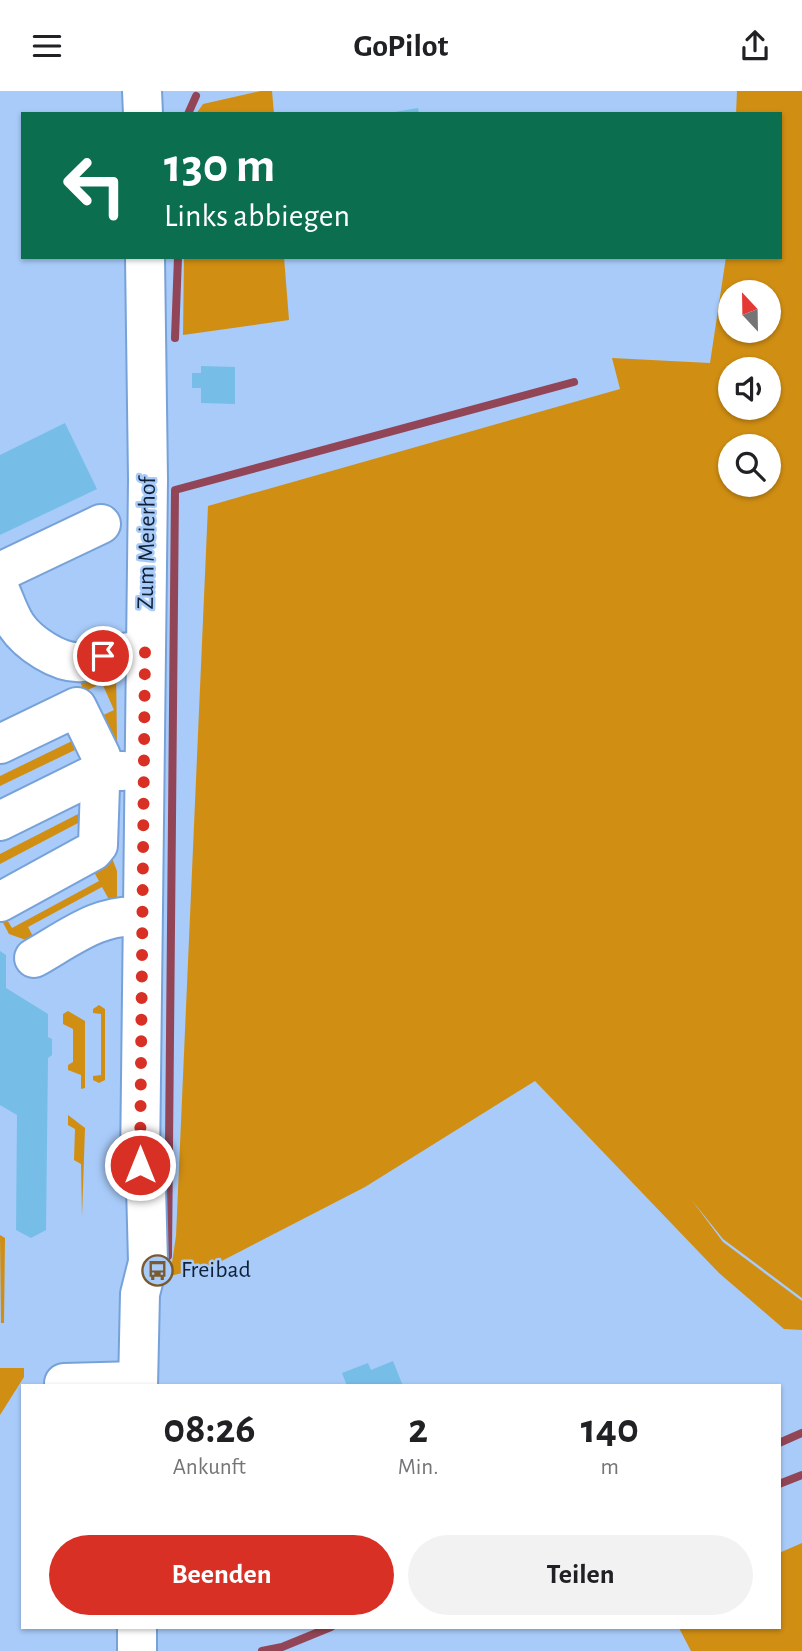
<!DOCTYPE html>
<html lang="de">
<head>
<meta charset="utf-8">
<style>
	body { margin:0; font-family:"Alegreya Sans",sans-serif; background:#f2f2f2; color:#202124; height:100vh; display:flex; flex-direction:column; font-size:26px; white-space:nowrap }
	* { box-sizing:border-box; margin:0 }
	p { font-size:23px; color:#757577 }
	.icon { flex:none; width:38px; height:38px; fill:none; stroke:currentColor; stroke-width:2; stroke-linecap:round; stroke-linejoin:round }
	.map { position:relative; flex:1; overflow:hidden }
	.details { position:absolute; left:21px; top:1293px; width:760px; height:245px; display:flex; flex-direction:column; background:#fff; border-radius:0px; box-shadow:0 2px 5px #0004 }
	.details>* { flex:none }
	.banner { position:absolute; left:21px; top:21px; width:761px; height:147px; border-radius:0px; box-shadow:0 2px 5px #0004; background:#0b6e4f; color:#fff; overflow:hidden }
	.needle { width:46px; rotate:338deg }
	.tools { position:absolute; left:718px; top:189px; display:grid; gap:14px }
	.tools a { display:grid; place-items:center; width:63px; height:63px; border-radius:50%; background:#fff; box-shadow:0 2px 5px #0004; font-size:35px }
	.pin { position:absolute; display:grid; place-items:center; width:60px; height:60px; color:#fff; margin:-30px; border:4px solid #fff; border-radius:50%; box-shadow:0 2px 7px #0007 }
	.me { position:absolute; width:77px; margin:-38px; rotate:0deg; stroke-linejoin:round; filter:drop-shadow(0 0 5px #0008) }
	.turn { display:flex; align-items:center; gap:24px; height:147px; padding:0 28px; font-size:32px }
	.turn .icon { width:91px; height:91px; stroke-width:2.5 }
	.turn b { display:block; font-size:49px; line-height:60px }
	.eta { display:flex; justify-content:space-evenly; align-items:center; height:119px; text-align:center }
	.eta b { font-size:42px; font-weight:700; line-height:49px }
	.button { display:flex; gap:14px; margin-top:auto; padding:14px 28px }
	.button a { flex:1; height:80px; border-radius:42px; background:#d93025; color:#fff; font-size:28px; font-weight:700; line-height:80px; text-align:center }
	.button a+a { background:#f2f2f2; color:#202124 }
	header { display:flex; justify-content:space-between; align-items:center; height:91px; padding:0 28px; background:#fff; font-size:32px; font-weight:700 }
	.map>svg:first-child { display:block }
	.green { fill:#d08e13; fill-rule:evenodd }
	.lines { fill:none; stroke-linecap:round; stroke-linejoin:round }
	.stream { stroke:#924556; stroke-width:8 }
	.building { fill:#76bee7 }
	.minor-casing { stroke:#77a2d9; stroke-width:42 }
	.minor { stroke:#fff; stroke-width:38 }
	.route { stroke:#d93025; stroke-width:12; stroke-dasharray:0 21.6 }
	.labels { text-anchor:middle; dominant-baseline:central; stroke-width:5; stroke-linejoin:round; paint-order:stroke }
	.street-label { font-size:24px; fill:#102036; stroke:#a8cbf9 }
	.poi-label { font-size:24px; fill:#102036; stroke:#a8cbf9; text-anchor:start }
</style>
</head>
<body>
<header><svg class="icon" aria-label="menu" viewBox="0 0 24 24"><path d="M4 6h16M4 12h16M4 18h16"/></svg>GoPilot<svg class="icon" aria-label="share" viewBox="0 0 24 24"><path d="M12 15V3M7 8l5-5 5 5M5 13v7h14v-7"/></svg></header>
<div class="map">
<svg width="802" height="1560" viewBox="0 0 802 1560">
	<rect width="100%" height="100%" fill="#a8cbf9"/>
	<g class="green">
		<path d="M261 0H272L274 23H196L203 13Z"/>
		<path d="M737 0H802V1207L723 1148 691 1108 723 1151 802 1210V1239L784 1238 719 1182 535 990 365 1096 212 1175 170 1185 176 1145 208 415 620 298 612 267 710 272 726 166H780V23H736ZM730 201H768V240H730ZM730 278H768V317H730ZM730 355H768V394H730Z"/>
		<path d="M184 166H284L289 229 183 244Z"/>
		<path d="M116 576 117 653 114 656 97 627 114 619 102 592 84 601 80 590Z"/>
		<path d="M70 631 77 658 0 695V685L72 650 64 634Z"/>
		<path d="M85 702 90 708 89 747 80 731 0 773V763L86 719 77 703Z"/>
		<path d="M112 767 117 780V810L111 812 102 796 28 836 37 853 9 843 0 826 3 822 12 837 99 790 90 774Z"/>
		<path d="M99 914 105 918V989L99 992 93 989V985L101 984V923L93 922V918Z"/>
		<path d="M68 920 85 930V997L81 998V984L68 979V974L73 971V938L63 933V923Z"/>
		<path d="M68 1024 85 1037 82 1126 81 1073 74 1069 75 1038 68 1034Z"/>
		<path d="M0 1144 5 1147 4 1232H1Z"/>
		<path d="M0 1277H24V1286L0 1324Z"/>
		<path d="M802 1452V1560H691L679 1537 779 1536V1462Z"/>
	</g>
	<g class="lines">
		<g class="stream">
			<path d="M188 23 196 5"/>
			<path d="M175 247 178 166"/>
			<path d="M168 1165 175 399 574 291"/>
			<path d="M779 1352 802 1342"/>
			<path d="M779 1393 802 1384"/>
			<path d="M262 1560 282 1556 331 1536"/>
		</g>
	</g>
	<g class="building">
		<path d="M418 17 419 23H395V21Z"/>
		<path d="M201 275 235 276V313L201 312V297H192V282H201Z"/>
		<path d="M65 332 97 398 0 444V364Z"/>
		<path d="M0 860 6 864V897L48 923V946L52 948V964L48 967 46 1139 31 1147 16 1139 17 1024 0 1014Z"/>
		<path d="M393 1270 403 1295H347L342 1282 368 1272 371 1279Z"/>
	</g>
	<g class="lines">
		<defs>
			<g id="minor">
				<path d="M142 0 143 23"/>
				<path d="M0 481 101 433"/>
				<path d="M0 499C5 510 9 523 16 534 28 552 59 573 81 571 105 569 117 559 145 561"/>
				<path d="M0 653 77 616 101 665 98 754 93 760 0 811"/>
				<path d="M0 730 101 680H123"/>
				<path d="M34 867C68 848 101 821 141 826"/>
				<path d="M64 1292 138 1290"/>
				<path d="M138 1295 140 1203 148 1171 146 1095 140 1074 148 389 145 166"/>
				<path d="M137 1536V1560"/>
			</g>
		</defs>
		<use href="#minor" class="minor-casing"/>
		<use href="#minor" class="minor"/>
	</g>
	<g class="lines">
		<path class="route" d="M103 565 122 560 145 561 140 1074"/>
	</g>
	<defs>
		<symbol id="bus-ring" viewBox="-11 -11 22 22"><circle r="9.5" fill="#a8cbf9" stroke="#795b2f" stroke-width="1.5"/><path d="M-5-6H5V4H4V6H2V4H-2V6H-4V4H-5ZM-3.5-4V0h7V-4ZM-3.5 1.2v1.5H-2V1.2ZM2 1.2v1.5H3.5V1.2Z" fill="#795b2f"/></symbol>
	</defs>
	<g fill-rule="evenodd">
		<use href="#bus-ring" x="140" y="1162" width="35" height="35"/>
	</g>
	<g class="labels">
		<g class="street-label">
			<text transform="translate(147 452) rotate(-89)">Zum Meierhof</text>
		</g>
		<g class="poi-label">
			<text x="181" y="1179">Freibad</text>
		</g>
	</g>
</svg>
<div class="tools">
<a><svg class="needle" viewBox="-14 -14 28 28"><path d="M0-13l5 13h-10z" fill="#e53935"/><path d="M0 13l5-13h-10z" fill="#757577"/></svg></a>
<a><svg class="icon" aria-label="sound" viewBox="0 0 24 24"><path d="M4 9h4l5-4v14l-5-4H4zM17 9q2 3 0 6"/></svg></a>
<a><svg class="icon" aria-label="search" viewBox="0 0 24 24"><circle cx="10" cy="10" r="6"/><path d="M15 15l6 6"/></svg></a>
</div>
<div class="pin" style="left:103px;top:565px;background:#d93025"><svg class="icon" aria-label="arrive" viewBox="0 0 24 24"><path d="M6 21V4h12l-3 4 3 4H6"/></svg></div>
<svg class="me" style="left:140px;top:1074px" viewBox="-20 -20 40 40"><circle r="17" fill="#d93025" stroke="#fff" stroke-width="3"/><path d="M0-11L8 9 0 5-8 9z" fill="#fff"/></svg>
<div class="banner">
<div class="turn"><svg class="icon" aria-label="left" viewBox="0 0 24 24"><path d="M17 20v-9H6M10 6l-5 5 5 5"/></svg><div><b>130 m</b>Links abbiegen</div></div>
</div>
<section class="details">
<div class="eta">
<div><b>08:26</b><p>Ankunft</p></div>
<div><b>2</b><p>Min.</p></div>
<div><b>140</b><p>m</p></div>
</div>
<div class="button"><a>Beenden</a><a>Teilen</a></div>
</section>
</div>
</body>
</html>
